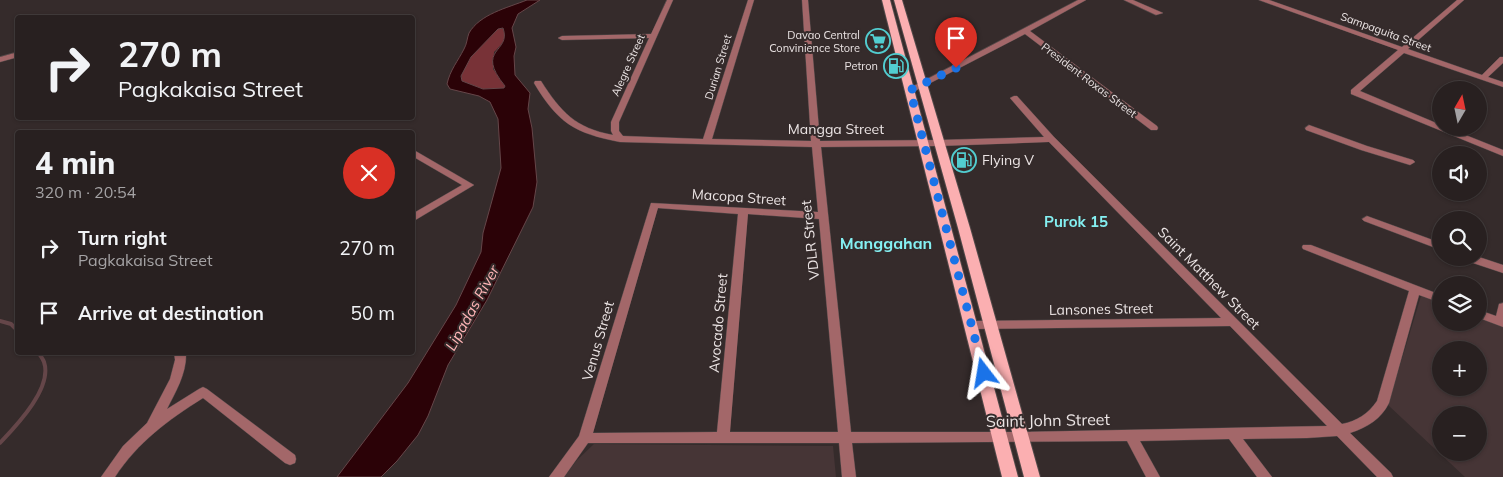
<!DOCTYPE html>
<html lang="en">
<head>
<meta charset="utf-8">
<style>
	body { margin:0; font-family:Mulish,sans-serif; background:#302829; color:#f1f3f6; height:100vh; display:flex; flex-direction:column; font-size:19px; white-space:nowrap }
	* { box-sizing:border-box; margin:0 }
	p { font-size:16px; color:#a5a3a5 }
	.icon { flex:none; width:28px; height:28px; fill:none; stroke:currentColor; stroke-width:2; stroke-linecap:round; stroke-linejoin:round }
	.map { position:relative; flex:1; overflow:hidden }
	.sheet { position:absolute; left:15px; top:130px; width:400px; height:225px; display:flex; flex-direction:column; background:#282020; border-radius:5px; box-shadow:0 1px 4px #0004,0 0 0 1px #443e3e }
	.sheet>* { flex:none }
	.hud { position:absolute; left:15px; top:15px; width:400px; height:105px; border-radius:5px; box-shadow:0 1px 4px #0004,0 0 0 1px #443e3e; background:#282020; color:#f1f3f6; overflow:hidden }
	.needle { width:32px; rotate:9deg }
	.tools { position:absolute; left:1432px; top:81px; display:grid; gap:10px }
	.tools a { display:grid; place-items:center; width:55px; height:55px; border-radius:50%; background:#282020; box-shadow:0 1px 4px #0004,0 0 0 1px #443e3e; font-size:25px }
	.pin { position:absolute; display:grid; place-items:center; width:42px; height:42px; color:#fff; margin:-51px -21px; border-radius:50% 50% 50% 0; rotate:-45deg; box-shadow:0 0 5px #0007 }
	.pin .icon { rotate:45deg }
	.me { position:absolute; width:55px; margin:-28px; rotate:346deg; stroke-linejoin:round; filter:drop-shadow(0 0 4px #0008) }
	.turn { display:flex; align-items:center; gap:18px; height:105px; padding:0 20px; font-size:22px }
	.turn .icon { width:65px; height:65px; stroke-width:2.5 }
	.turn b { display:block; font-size:35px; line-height:42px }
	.round { display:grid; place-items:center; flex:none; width:52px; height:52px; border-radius:26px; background:#302829 }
	.head { display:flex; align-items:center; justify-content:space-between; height:85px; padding:0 20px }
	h1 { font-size:30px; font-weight:800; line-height:38px }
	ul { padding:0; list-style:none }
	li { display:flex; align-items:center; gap:15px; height:65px; padding:0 20px }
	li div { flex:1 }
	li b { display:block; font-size:19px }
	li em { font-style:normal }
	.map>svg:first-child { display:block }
	.built { fill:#463536; fill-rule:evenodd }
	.green { fill:#783237 }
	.water { fill:#2b0207; stroke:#654649; fill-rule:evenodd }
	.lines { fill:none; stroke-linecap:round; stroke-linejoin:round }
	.stream { stroke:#654649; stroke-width:4 }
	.street-casing { stroke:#524949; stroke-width:1 }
	.primary-casing { stroke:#524949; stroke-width:2 }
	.street { fill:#a36769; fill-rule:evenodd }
	.primary { fill:#fbafb1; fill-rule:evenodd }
	.route { stroke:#1a73e8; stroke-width:9; stroke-dasharray:0 16.2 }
	.labels { text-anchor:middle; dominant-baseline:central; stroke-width:4; stroke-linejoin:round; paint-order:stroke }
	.far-street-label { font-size:11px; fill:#ebe4e4; stroke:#352b2b }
	.far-poi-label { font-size:11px; fill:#ebe4e4; stroke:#352b2b; text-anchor:end }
	.street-label { font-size:14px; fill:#ebe4e4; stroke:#352b2b }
	.poi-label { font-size:14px; fill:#ebe4e4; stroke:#352b2b; text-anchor:start }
	.neighbourhood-label { font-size:15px; font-weight:bold; fill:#84f0f2; stroke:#352b2b }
	.water-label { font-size:15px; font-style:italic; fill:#ffb5b6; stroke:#352b2b }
	.quarter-label { font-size:16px; font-weight:bold; fill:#84f0f2; stroke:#352b2b }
	.near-street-label { font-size:16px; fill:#ebe4e4; stroke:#352b2b }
</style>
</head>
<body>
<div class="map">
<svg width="1503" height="477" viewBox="0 0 1503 477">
	<rect width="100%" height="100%" fill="#352b2b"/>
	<g class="built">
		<path d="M1421 296 1441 303V322H1479V318L1503 327V477H1465L1388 405ZM1441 350H1479V388H1441ZM1441 415H1479V452H1441Z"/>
		<path d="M594 444 833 446 836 477H564L577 460Z"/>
	</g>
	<path class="green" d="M498 29H503C507 40 502 44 494 52L493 69 505 86 504 88 483 89 462 81C457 62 486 41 498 29Z"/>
	<path class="water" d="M527 0H540L518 14 512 28 516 47 514 56 515 75 530 93 528 109 532 128 537 182 533 207 487 300 448 365 428 416 418 435 397 461 381 477H337L408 383 456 305 481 252 483 233 501 168 498 119 490 102 479 96 450 89 447 84C450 70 458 61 464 49 467 44 467 38 469 33 480 14 507 8 527 0ZM503 28C512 53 474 48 505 86L504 88 483 89 462 81 461 76 471 57 498 29Z"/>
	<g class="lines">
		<g class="stream">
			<path d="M0 321 11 324 18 331"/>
			<path d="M0 443C16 426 53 388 44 362 43 359 40 355 38 352"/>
		</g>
		<defs>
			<g id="street">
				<path d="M667 0H673L619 122V131L623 136 703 139 748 0H754L712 139 811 141 802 0H808L820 141 939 140 1044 137 1010 98 1014 96H1017L1054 137 1342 424C1357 421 1368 414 1377 401L1409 291 1303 249 1302 247 1303 245H1311L1441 295V303L1419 295 1389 403C1381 419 1368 427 1350 433L1391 473 1393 477H1377L1337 436 1307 438 1243 439 1272 477H1257L1229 439 1140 441 1160 477H1146L1127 441 852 443 856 477H842L839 443H588L564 477H549L579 436 651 203 818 212 812 147 620 142C574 133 558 123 534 83L535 81H541C561 112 575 128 613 135L611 131V122L649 38 562 40 558 38 562 36 651 34ZM1049 142 1221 318 972 321 968 322 966 325 968 328 972 329 1230 326 1327 426 1020 432H851L821 147 939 146ZM658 208 738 214 717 432 593 433ZM748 214 819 219 838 432H730Z"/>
				<path d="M1078 0H1086L1030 31 1157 126 1158 128 1157 130H1151L1025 34 913 92H910L906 90Z"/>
				<path d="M1124 0H1133L1163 13 1156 15Z"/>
				<path d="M1259 0H1269L1402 47 1457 0H1464L1408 49 1482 75 1500 57H1503V63L1488 77 1503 82V87L1404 53 1360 91 1441 125V128H1448L1503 150V156L1351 94V90L1398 50Z"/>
				<path d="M18 52V57L0 62V57Z"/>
				<path d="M1309 125 1367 146 1413 160 1415 162 1410 165 1361 150 1306 130 1305 128Z"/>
				<path d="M412 149 474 185 412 222V214L462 185 412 156Z"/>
				<path d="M1367 216 1441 243V250L1364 221 1362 219Z"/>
				<path d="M1479 257 1503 265V273L1467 261 1466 258Z"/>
				<path d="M1503 303V327L1479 318V310L1496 316 1499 304Z"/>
				<path d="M174 352H186C187 373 176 391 167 409L199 389 203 387 207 389 295 455 296 459 295 463 290 465 285 463 203 398C168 420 138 442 115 477H101L123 446 147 423 170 379 175 360Z"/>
			</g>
			<g id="primary">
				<path d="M882 0H890L1018 477H1002Z"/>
				<path d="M894 0H902L970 228 1040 477H1024L958 228Z"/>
			</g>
		</defs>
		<use href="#street" class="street-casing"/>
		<use href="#primary" class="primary-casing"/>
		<use href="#street" class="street"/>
		<use href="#primary" class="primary"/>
	</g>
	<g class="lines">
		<path class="route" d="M956 68 910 90 984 373"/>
	</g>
	<defs>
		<symbol id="supermarket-ring" viewBox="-11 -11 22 22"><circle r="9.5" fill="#352b2b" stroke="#52cdd0" stroke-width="1.5"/><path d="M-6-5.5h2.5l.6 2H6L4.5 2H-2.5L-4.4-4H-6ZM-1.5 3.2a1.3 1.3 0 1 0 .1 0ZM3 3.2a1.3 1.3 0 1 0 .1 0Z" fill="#52cdd0"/></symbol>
		<symbol id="fuel-ring" viewBox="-11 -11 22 22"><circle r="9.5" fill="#352b2b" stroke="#52cdd0" stroke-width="1.5"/><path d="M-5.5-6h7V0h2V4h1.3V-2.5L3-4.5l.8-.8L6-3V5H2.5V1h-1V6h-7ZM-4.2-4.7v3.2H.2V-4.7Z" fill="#52cdd0"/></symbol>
	</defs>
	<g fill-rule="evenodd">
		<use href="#supermarket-ring" x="864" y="27" width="28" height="28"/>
		<use href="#fuel-ring" x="882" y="52" width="28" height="28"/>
		<use href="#fuel-ring" x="950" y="146" width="28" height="28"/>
	</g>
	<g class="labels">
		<g class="far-street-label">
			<text transform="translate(1386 32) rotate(20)">Sampaguita Street</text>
			<text transform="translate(628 65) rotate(-66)">Alegre Street</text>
			<text transform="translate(718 67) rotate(-73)">Durian Street</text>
			<text transform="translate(1089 80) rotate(37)">President Roxas Street</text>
		</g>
		<g class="far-poi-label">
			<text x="860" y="35">Davao Central<tspan x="860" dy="13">Convinience Store</tspan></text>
			<text x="878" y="66">Petron</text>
		</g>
		<g class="street-label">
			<text x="836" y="129">Mangga Street</text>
			<text transform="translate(739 197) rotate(4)">Macopa Street</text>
			<text transform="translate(810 240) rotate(-96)">VDLR Street</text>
			<text transform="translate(1209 278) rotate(45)">Saint Matthew Street</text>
			<text transform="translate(1101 309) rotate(-1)">Lansones Street</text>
			<text transform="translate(718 323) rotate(-85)">Avocado Street</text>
			<text transform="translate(598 341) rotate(-74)">Venus Street</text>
		</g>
		<g class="poi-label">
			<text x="982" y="160">Flying V</text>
		</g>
		<g class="neighbourhood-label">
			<text x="1076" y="221">Purok 15</text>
		</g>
		<g class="water-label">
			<text transform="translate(472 308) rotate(-61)">Lipadas River</text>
		</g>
		<g class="quarter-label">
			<text x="886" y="243">Manggahan</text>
		</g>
		<g class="near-street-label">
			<text transform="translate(1048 420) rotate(-1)">Saint John Street</text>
		</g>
	</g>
</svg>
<div class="tools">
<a><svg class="needle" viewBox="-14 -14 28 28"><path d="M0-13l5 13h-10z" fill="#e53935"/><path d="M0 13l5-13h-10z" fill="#a5a3a5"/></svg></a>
<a><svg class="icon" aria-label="sound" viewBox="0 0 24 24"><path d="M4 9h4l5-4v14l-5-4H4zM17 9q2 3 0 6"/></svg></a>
<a><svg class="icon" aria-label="search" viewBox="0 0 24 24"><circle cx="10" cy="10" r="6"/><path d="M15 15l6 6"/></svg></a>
<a><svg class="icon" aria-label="layers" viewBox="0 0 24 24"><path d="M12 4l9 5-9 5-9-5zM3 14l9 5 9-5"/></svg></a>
<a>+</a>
<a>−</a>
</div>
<div class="pin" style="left:956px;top:68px;background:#d93025"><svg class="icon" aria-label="arrive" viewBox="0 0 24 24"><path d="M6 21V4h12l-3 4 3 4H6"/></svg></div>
<svg class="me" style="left:984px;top:373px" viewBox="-20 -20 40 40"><path d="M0-17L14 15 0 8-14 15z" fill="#1a73e8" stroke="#fff" stroke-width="4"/></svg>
<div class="hud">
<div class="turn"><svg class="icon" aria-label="right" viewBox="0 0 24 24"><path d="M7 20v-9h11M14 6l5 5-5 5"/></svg><div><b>270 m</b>Pagkakaisa Street</div></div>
</div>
<section class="sheet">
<div class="head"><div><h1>4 min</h1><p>320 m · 20:54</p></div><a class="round" style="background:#d93025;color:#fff"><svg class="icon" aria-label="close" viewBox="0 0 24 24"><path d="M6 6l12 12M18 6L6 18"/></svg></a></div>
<ul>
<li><svg class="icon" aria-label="right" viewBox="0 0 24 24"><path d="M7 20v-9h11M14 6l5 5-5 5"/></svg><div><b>Turn right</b><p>Pagkakaisa Street</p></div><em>270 m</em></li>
<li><svg class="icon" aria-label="arrive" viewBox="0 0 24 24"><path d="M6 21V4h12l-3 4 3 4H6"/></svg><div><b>Arrive at destination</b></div><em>50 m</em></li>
</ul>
</section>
</div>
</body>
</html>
